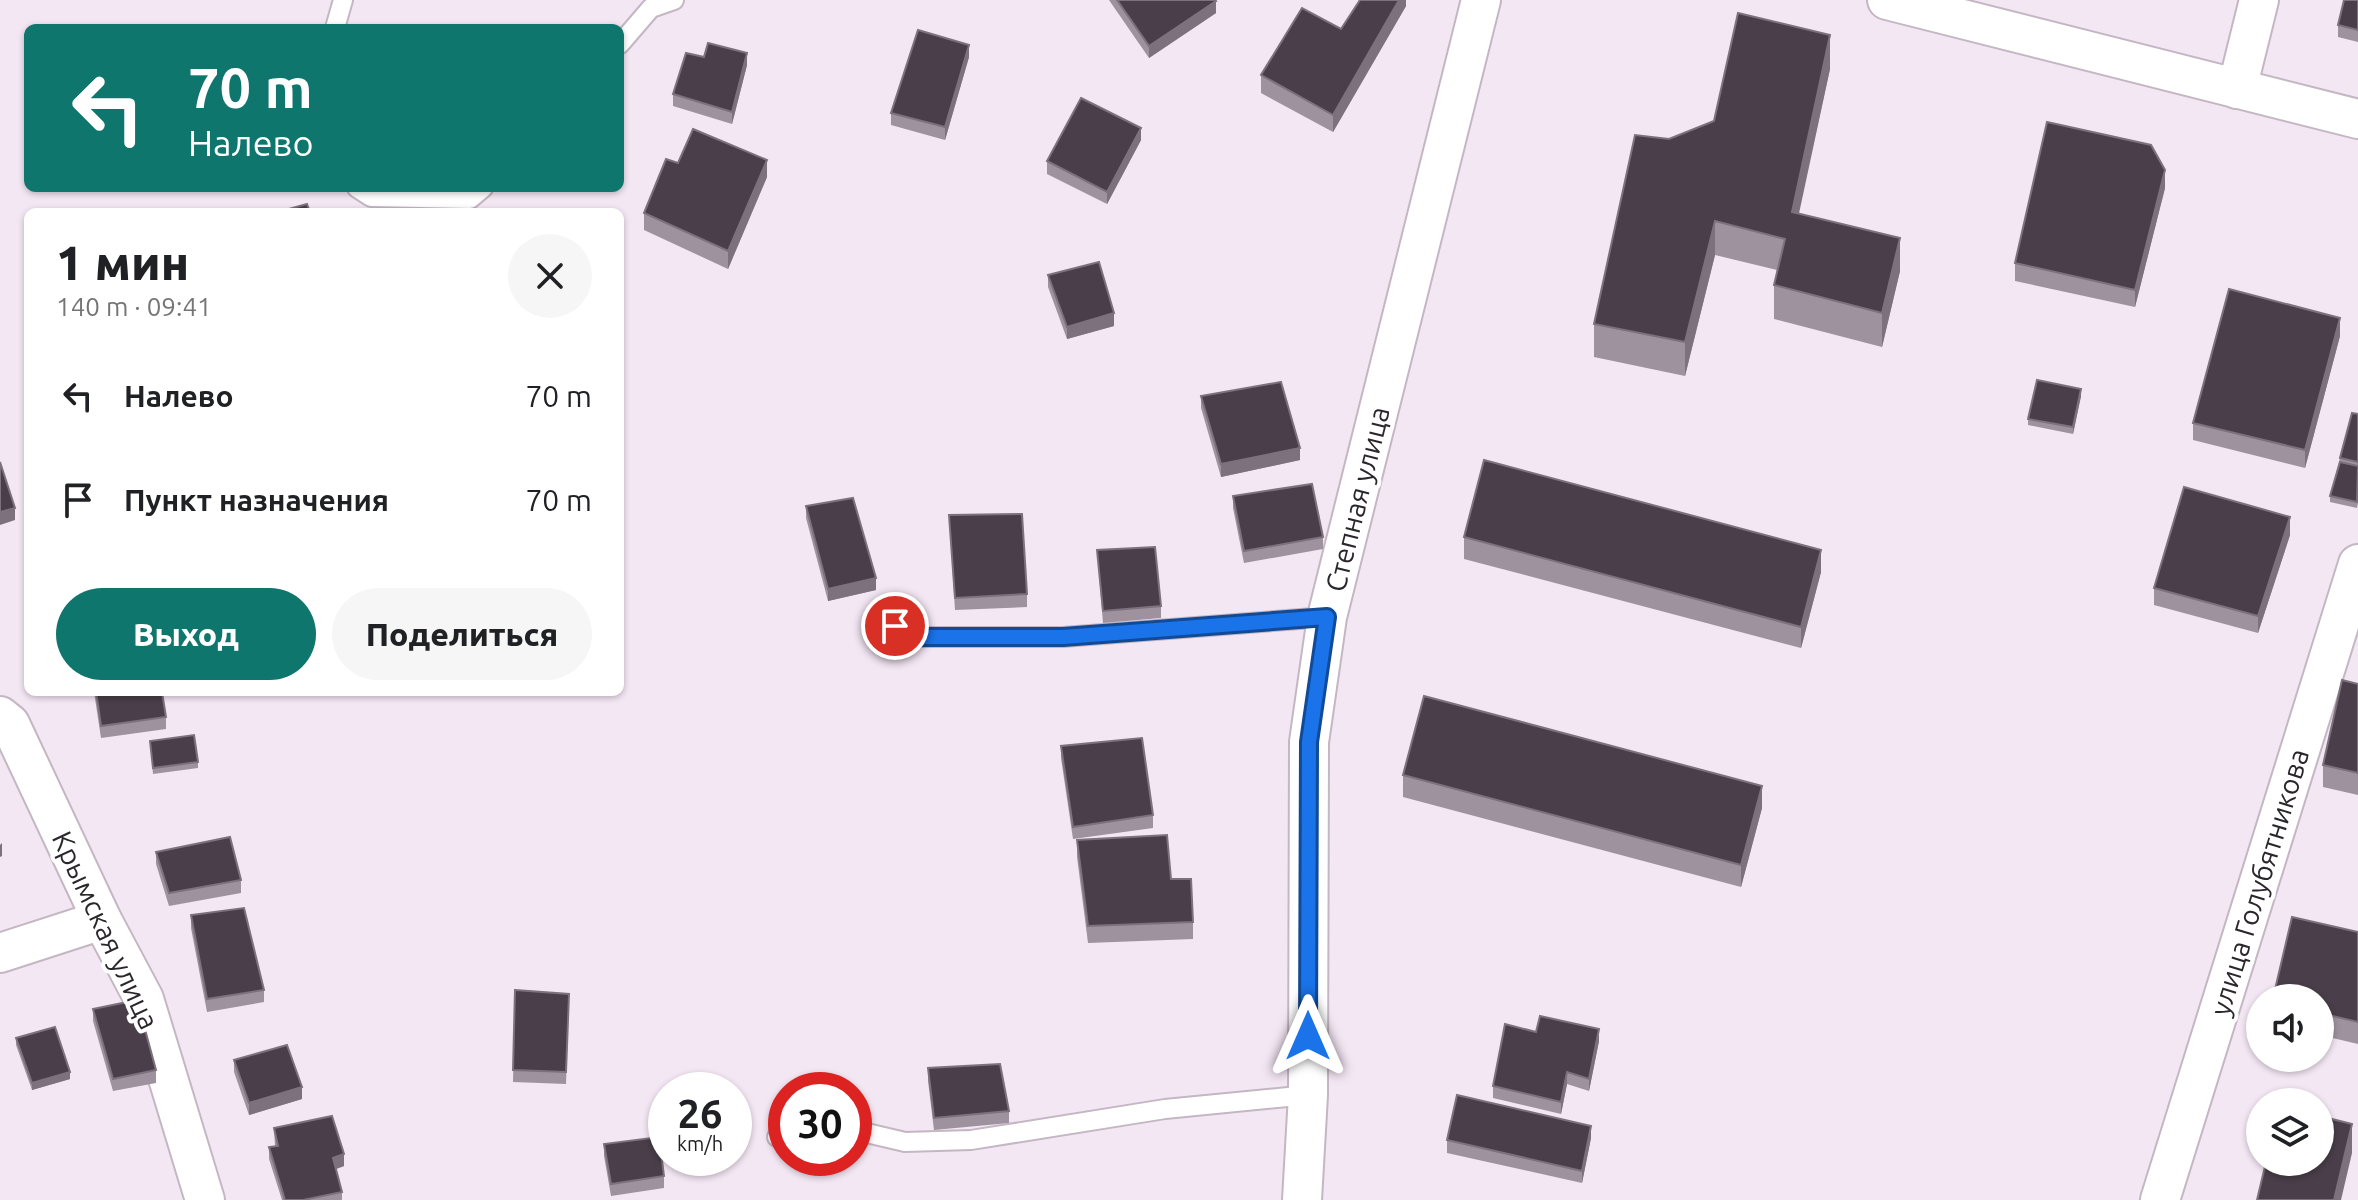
<!DOCTYPE html>
<html lang="ru">
<head>
<meta charset="utf-8">
<style>
	body { margin:0; font-family:Ubuntu,sans-serif; background:#f6f6f6; color:#202124; height:100vh; display:flex; flex-direction:column; font-size:30px; white-space:nowrap }
	* { box-sizing:border-box; margin:0 }
	p { font-size:26px; color:#757577 }
	.icon { flex:none; width:44px; height:44px; fill:none; stroke:currentColor; stroke-width:2; stroke-linecap:round; stroke-linejoin:round }
	.map { position:relative; flex:1; overflow:hidden }
	.details { position:absolute; left:24px; top:208px; width:600px; height:488px; display:flex; flex-direction:column; background:#fff; border-radius:12px; box-shadow:0 2px 6px #0004 }
	.details>* { flex:none }
	.top-card { position:absolute; left:24px; top:24px; width:600px; height:168px; border-radius:12px; box-shadow:0 2px 6px #0004; background:#0f766e; color:#fff; overflow:hidden }
	.controls { position:absolute; left:2246px; top:984px; display:grid; gap:16px }
	.controls a { display:grid; place-items:center; width:88px; height:88px; border-radius:50%; background:#fff; box-shadow:0 2px 6px #0004; font-size:40px }
	.speed { position:absolute; left:648px; top:1072px; display:flex; gap:16px; font-size:40px; font-weight:700; text-align:center }
	.speed>* { display:grid; place-content:center; width:104px; height:104px; border-radius:50%; background:#fff; box-shadow:0 2px 6px #0004; line-height:1 }
	.speed small { font-size:20px; font-weight:400 }
	.speed .limit { border:12px solid #d22; background:#fff; color:#111 }
	.pin { position:absolute; display:grid; place-items:center; width:68px; height:68px; color:#fff; margin:-34px; border:4px solid #fff; border-radius:50%; box-shadow:0 2px 8px #0007 }
	.me { position:absolute; width:88px; margin:-44px; rotate:0deg; stroke-linejoin:round; filter:drop-shadow(0 0 6px #0008) }
	.turn { display:flex; align-items:center; gap:28px; height:168px; padding:0 32px; font-size:36px }
	.turn .icon { width:104px; height:104px; stroke-width:2.5 }
	.turn b { display:block; font-size:56px; line-height:68px }
	.round { display:grid; place-items:center; flex:none; width:84px; height:84px; border-radius:42px; background:#f6f6f6 }
	.overview { display:flex; align-items:center; justify-content:space-between; height:136px; padding:0 32px }
	h1 { font-size:48px; font-weight:800; line-height:60px }
	.primary-button { display:flex; gap:16px; margin-top:auto; padding:16px 32px }
	.primary-button a { flex:1; height:92px; border-radius:48px; background:#0f766e; color:#fff; font-size:32px; font-weight:800; line-height:92px; text-align:center }
	.primary-button a+a { background:#f6f6f6; color:#202124 }
	ul { padding:0; list-style:none }
	li { display:flex; align-items:center; gap:24px; height:104px; padding:0 32px }
	li div { flex:1 }
	li b { display:block; font-size:30px }
	li em { font-style:normal }
	.map>svg:first-child { display:block }
	.lines { fill:none; stroke-linecap:round; stroke-linejoin:round }
	.service-casing { stroke:#c4b7c3; stroke-width:22 }
	.minor-casing { stroke:#c4b7c3; stroke-width:42 }
	.service { stroke:#fff; stroke-width:18 }
	.minor { stroke:#fff; stroke-width:38 }
	.wall { fill:#9e929e }
	.shaded-wall { fill:#7c717c }
	.building { fill:#493e49; stroke:#7c717c; stroke-width:2 }
	.route-casing { stroke:#114b97; stroke-width:20 }
	.route { stroke:#1a73e8; stroke-width:14 }
	.labels { text-anchor:middle; dominant-baseline:central; stroke-width:8; stroke-linejoin:round; paint-order:stroke }
	.street-label { font-size:28px; fill:#2b262b; stroke:#fff }
</style>
</head>
<body>
<div class="map">
<svg width="2358" height="1200" viewBox="0 0 2358 1200">
	<rect width="100%" height="100%" fill="#f4e7f4"/>
	<g class="lines">
		<defs>
			<g id="service">
				<path d="M335 28 343 0"/>
				<path d="M620 44 651 8 674 0"/>
				<path d="M357 188 371 197 470 199 483 188"/>
				<path d="M895 626 922 637H1063L1327 617"/>
				<path d="M854 1130 905 1142 971 1140 1165 1109 1308 1095"/>
				<path d="M777 1137 786 1135"/>
			</g>
			<g id="minor">
				<path d="M1887 0 2358 119"/>
				<path d="M2237 89 2259 0"/>
				<path d="M0 716 10 724 102 920 144 999 205 1200"/>
				<path d="M0 953 102 920"/>
				<path d="M1302 1200 1308 1095 1309 742 1327 617 1481 0"/>
				<path d="M2160 1200 2358 564"/>
			</g>
		</defs>
		<use href="#service" class="service-casing"/>
		<use href="#minor" class="minor-casing"/>
		<use href="#service" class="service"/>
		<use href="#minor" class="minor"/>
	</g>
	<g class="wall">
		<path d="M1109 0H1215L1216 13 1149 58Z"/>
		<path d="M1406 0V6L1333 132 1261 93V75L1341 29Z"/>
		<path d="M2358 0V42L2338 37V25Z"/>
		<path d="M969 57 945 140 891 125V113Z"/>
		<path d="M747 65 732 124 673 106V94Z"/>
		<path d="M1830 69 1798 213 1900 271 1882 347 1774 319V285L1777 270 1715 255 1685 376 1594 357V324L1714 121Z"/>
		<path d="M1141 140 1107 204 1047 174V161Z"/>
		<path d="M678 163 767 177 728 269 644 230V213Z"/>
		<path d="M2165 188 2135 307 2015 281V263Z"/>
		<path d="M1048 275 1114 326 1067 339 1048 287Z"/>
		<path d="M2340 336 2305 468 2193 440V423Z"/>
		<path d="M1201 396 1300 460 1221 477 1201 408Z"/>
		<path d="M2081 396 2073 434 2028 425V419Z"/>
		<path d="M2358 414V503L2357 508 2330 502V496L2340 458Z"/>
		<path d="M1233 496 1323 537V549L1244 563 1233 508Z"/>
		<path d="M806 506 876 590 828 601 806 518Z"/>
		<path d="M949 515 1027 594V607L955 610Z"/>
		<path d="M2290 535 2258 633 2154 605V588Z"/>
		<path d="M1464 537 1821 572 1801 648 1464 559Z"/>
		<path d="M1097 550 1161 606V618L1103 623Z"/>
		<path d="M2358 684V795L2323 787V765Z"/>
		<path d="M94 692H142L166 717V729L101 738Z"/>
		<path d="M150 741 198 762V768L153 774Z"/>
		<path d="M1061 746 1153 815V828L1073 839 1061 758Z"/>
		<path d="M1403 775 1762 808 1741 887 1403 797Z"/>
		<path d="M1077 840 1171 879 1193 922V939L1088 943 1077 857Z"/>
		<path d="M156 852 241 880V893L169 906 156 864Z"/>
		<path d="M191 915 264 990V1002L207 1012 191 928Z"/>
		<path d="M2358 932V1044L2320 1035V998Z"/>
		<path d="M515 990 569 994 566 1084 513 1082Z"/>
		<path d="M93 1009 156 1070V1083L113 1091 93 1021Z"/>
		<path d="M1536 1032 1599 1041 1589 1091 1567 1084 1561 1114 1493 1098V1086Z"/>
		<path d="M16 1038 70 1079 32 1090 16 1045Z"/>
		<path d="M234 1060 302 1099 249 1115 234 1072Z"/>
		<path d="M928 1068 1009 1111V1123L934 1130 928 1081Z"/>
		<path d="M274 1128 344 1166 336 1169 342 1192V1200H282L269 1159V1147L275 1146Z"/>
		<path d="M1591 1138 1582 1183 1447 1153V1140Z"/>
		<path d="M604 1144 664 1176V1188L611 1196 604 1156Z"/>
	</g>
	<g class="shaded-wall">
		<path d="M1399 0H1406V6L1333 132V115Z"/>
		<path d="M1216 1V13L1149 58V46Z"/>
		<path d="M1830 35V69L1792 246V212Z"/>
		<path d="M969 45V57L945 140V127Z"/>
		<path d="M747 53V65L732 124V112Z"/>
		<path d="M1141 128V140L1107 204V192Z"/>
		<path d="M767 160V177L728 269V251Z"/>
		<path d="M2165 170V188L2135 307V290Z"/>
		<path d="M1715 221V255L1685 376V342Z"/>
		<path d="M1900 238V271L1882 347V313Z"/>
		<path d="M1114 313V326L1067 339V327Z"/>
		<path d="M2340 318V336L2305 468V450Z"/>
		<path d="M2081 389V396L2073 434V427Z"/>
		<path d="M1300 448V460L1221 477V464Z"/>
		<path d="M15 508V520L0 525V512Z"/>
		<path d="M2290 517V535L2258 633V616Z"/>
		<path d="M1821 550V572L1801 648V627Z"/>
		<path d="M876 578V590L828 601V589Z"/>
		<path d="M1762 786V808L1741 887V865Z"/>
		<path d="M2 843V856L0 857V845Z"/>
		<path d="M1599 1029V1041L1589 1091V1079Z"/>
		<path d="M70 1072V1079L32 1090V1083Z"/>
		<path d="M1567 1072V1084L1561 1114V1102Z"/>
		<path d="M302 1087V1099L249 1115V1103Z"/>
		<path d="M2352 1124V1153L2341 1200H2334Z"/>
		<path d="M1591 1126V1138L1582 1183V1171Z"/>
		<path d="M344 1154V1166L333 1170V1158Z"/>
	</g>
	<g class="building">
		<path d="M1117 0H1215L1216 1 1149 46Z"/>
		<path d="M1360 0H1399L1333 115 1261 75 1302 8 1341 29Z"/>
		<path d="M2344 0H2358V30L2338 25Z"/>
		<path d="M1738 13 1830 35 1792 212 1900 238 1882 313 1774 285 1785 239 1715 221 1685 342 1594 324 1635 135 1669 139 1714 121Z"/>
		<path d="M918 30 969 45 945 127 891 113Z"/>
		<path d="M708 43 747 53 732 112 673 94 686 53 704 57Z"/>
		<path d="M1081 98 1141 128 1107 192 1047 161Z"/>
		<path d="M2047 122 2151 145 2165 170 2135 290 2015 263Z"/>
		<path d="M693 129 767 160 728 251 644 213 666 159 678 163Z"/>
		<path d="M307 204 310 212H278Z"/>
		<path d="M1099 262 1114 313 1067 327 1048 275Z"/>
		<path d="M2229 289 2340 318 2305 450 2193 423Z"/>
		<path d="M2037 380 2081 389 2073 427 2028 419Z"/>
		<path d="M1281 382 1300 448 1221 464 1201 396Z"/>
		<path d="M2352 413 2358 414V462L2340 458Z"/>
		<path d="M1484 460 1821 550 1801 627 1464 537Z"/>
		<path d="M0 462 15 508 0 512Z"/>
		<path d="M2340 462 2358 466 2357 502 2330 496Z"/>
		<path d="M1312 484 1323 537 1244 551 1233 496Z"/>
		<path d="M2184 487 2290 517 2258 616 2154 588Z"/>
		<path d="M853 498 876 578 828 589 806 506Z"/>
		<path d="M1022 514 1027 594 955 598 949 515Z"/>
		<path d="M1155 547 1161 606 1103 611 1097 550Z"/>
		<path d="M2342 680 2358 684V773L2323 765Z"/>
		<path d="M96 692H142V693L162 692 166 717 101 726Z"/>
		<path d="M1424 696 1762 786 1741 865 1403 775Z"/>
		<path d="M194 735 198 762 153 768 150 741Z"/>
		<path d="M1142 738 1153 815 1073 827 1061 746Z"/>
		<path d="M1167 835 1171 879H1191L1193 922 1088 926 1077 840Z"/>
		<path d="M230 837 241 880 169 893 156 852Z"/>
		<path d="M244 908 264 990 207 999 191 915Z"/>
		<path d="M2292 917 2358 932V1022L2320 1013V998H2273Z"/>
		<path d="M515 990 569 994 566 1072 513 1070Z"/>
		<path d="M137 1000 156 1070 113 1079 93 1009Z"/>
		<path d="M1540 1016 1599 1029 1589 1079 1567 1072 1561 1102 1493 1086 1505 1024 1536 1032Z"/>
		<path d="M55 1027 70 1072 32 1083 16 1038Z"/>
		<path d="M287 1045 302 1087 249 1103 234 1060Z"/>
		<path d="M1000 1064 1009 1111 934 1118 928 1068Z"/>
		<path d="M1457 1095 1591 1126 1582 1171 1447 1140Z"/>
		<path d="M332 1116 344 1154 333 1158 342 1192 303 1200H285L269 1147 278 1146 274 1128Z"/>
		<path d="M2320 1116 2352 1124 2334 1200H2257L2266 1162H2320Z"/>
		<path d="M659 1137 664 1176 611 1184 604 1144Z"/>
	</g>
	<g class="lines">
		<defs>
			<path id="route" d="M895 626 922 637H1063L1327 617 1309 742 1308 1036"/>
		</defs>
		<use href="#route" class="route-casing"/>
		<use href="#route" class="route"/>
	</g>
	<g class="labels">
		<g class="street-label">
			<text transform="translate(1357 499) rotate(-76)">Степная улица</text>
			<text transform="translate(2259 882) rotate(-73)">улица Голубятникова</text>
			<text transform="translate(106 930) rotate(65)">Крымская улица</text>
		</g>
	</g>
</svg>
<div class="controls">
<a><svg class="icon" aria-label="sound" viewBox="0 0 24 24"><path d="M4 9h4l5-4v14l-5-4H4zM17 9q2 3 0 6"/></svg></a>
<a><svg class="icon" aria-label="layers" viewBox="0 0 24 24"><path d="M12 4l9 5-9 5-9-5zM3 14l9 5 9-5"/></svg></a>
</div>
<div class="speed"><div>26<small>km/h</small></div><div class="limit">30</div></div>
<div class="pin" style="left:895px;top:626px;background:#d93025"><svg class="icon" aria-label="arrive" viewBox="0 0 24 24"><path d="M6 21V4h12l-3 4 3 4H6"/></svg></div>
<svg class="me" style="left:1308px;top:1036px" viewBox="-20 -20 40 40"><path d="M0-17L14 15 0 8-14 15z" fill="#1a73e8" stroke="#fff" stroke-width="4"/></svg>
<div class="top-card">
<div class="turn"><svg class="icon" aria-label="left" viewBox="0 0 24 24"><path d="M17 20v-9H6M10 6l-5 5 5 5"/></svg><div><b>70 m</b>Налево</div></div>
</div>
<section class="details">
<div class="overview"><div><h1>1 мин</h1><p>140 m · 09:41</p></div><a class="round"><svg class="icon" aria-label="close" viewBox="0 0 24 24"><path d="M6 6l12 12M18 6L6 18"/></svg></a></div>
<ul>
<li><svg class="icon" aria-label="left" viewBox="0 0 24 24"><path d="M17 20v-9H6M10 6l-5 5 5 5"/></svg><div><b>Налево</b></div><em>70 m</em></li>
<li><svg class="icon" aria-label="arrive" viewBox="0 0 24 24"><path d="M6 21V4h12l-3 4 3 4H6"/></svg><div><b>Пункт назначения</b></div><em>70 m</em></li>
</ul>
<div class="primary-button"><a>Выход</a><a>Поделиться</a></div>
</section>
</div>
</body>
</html>
